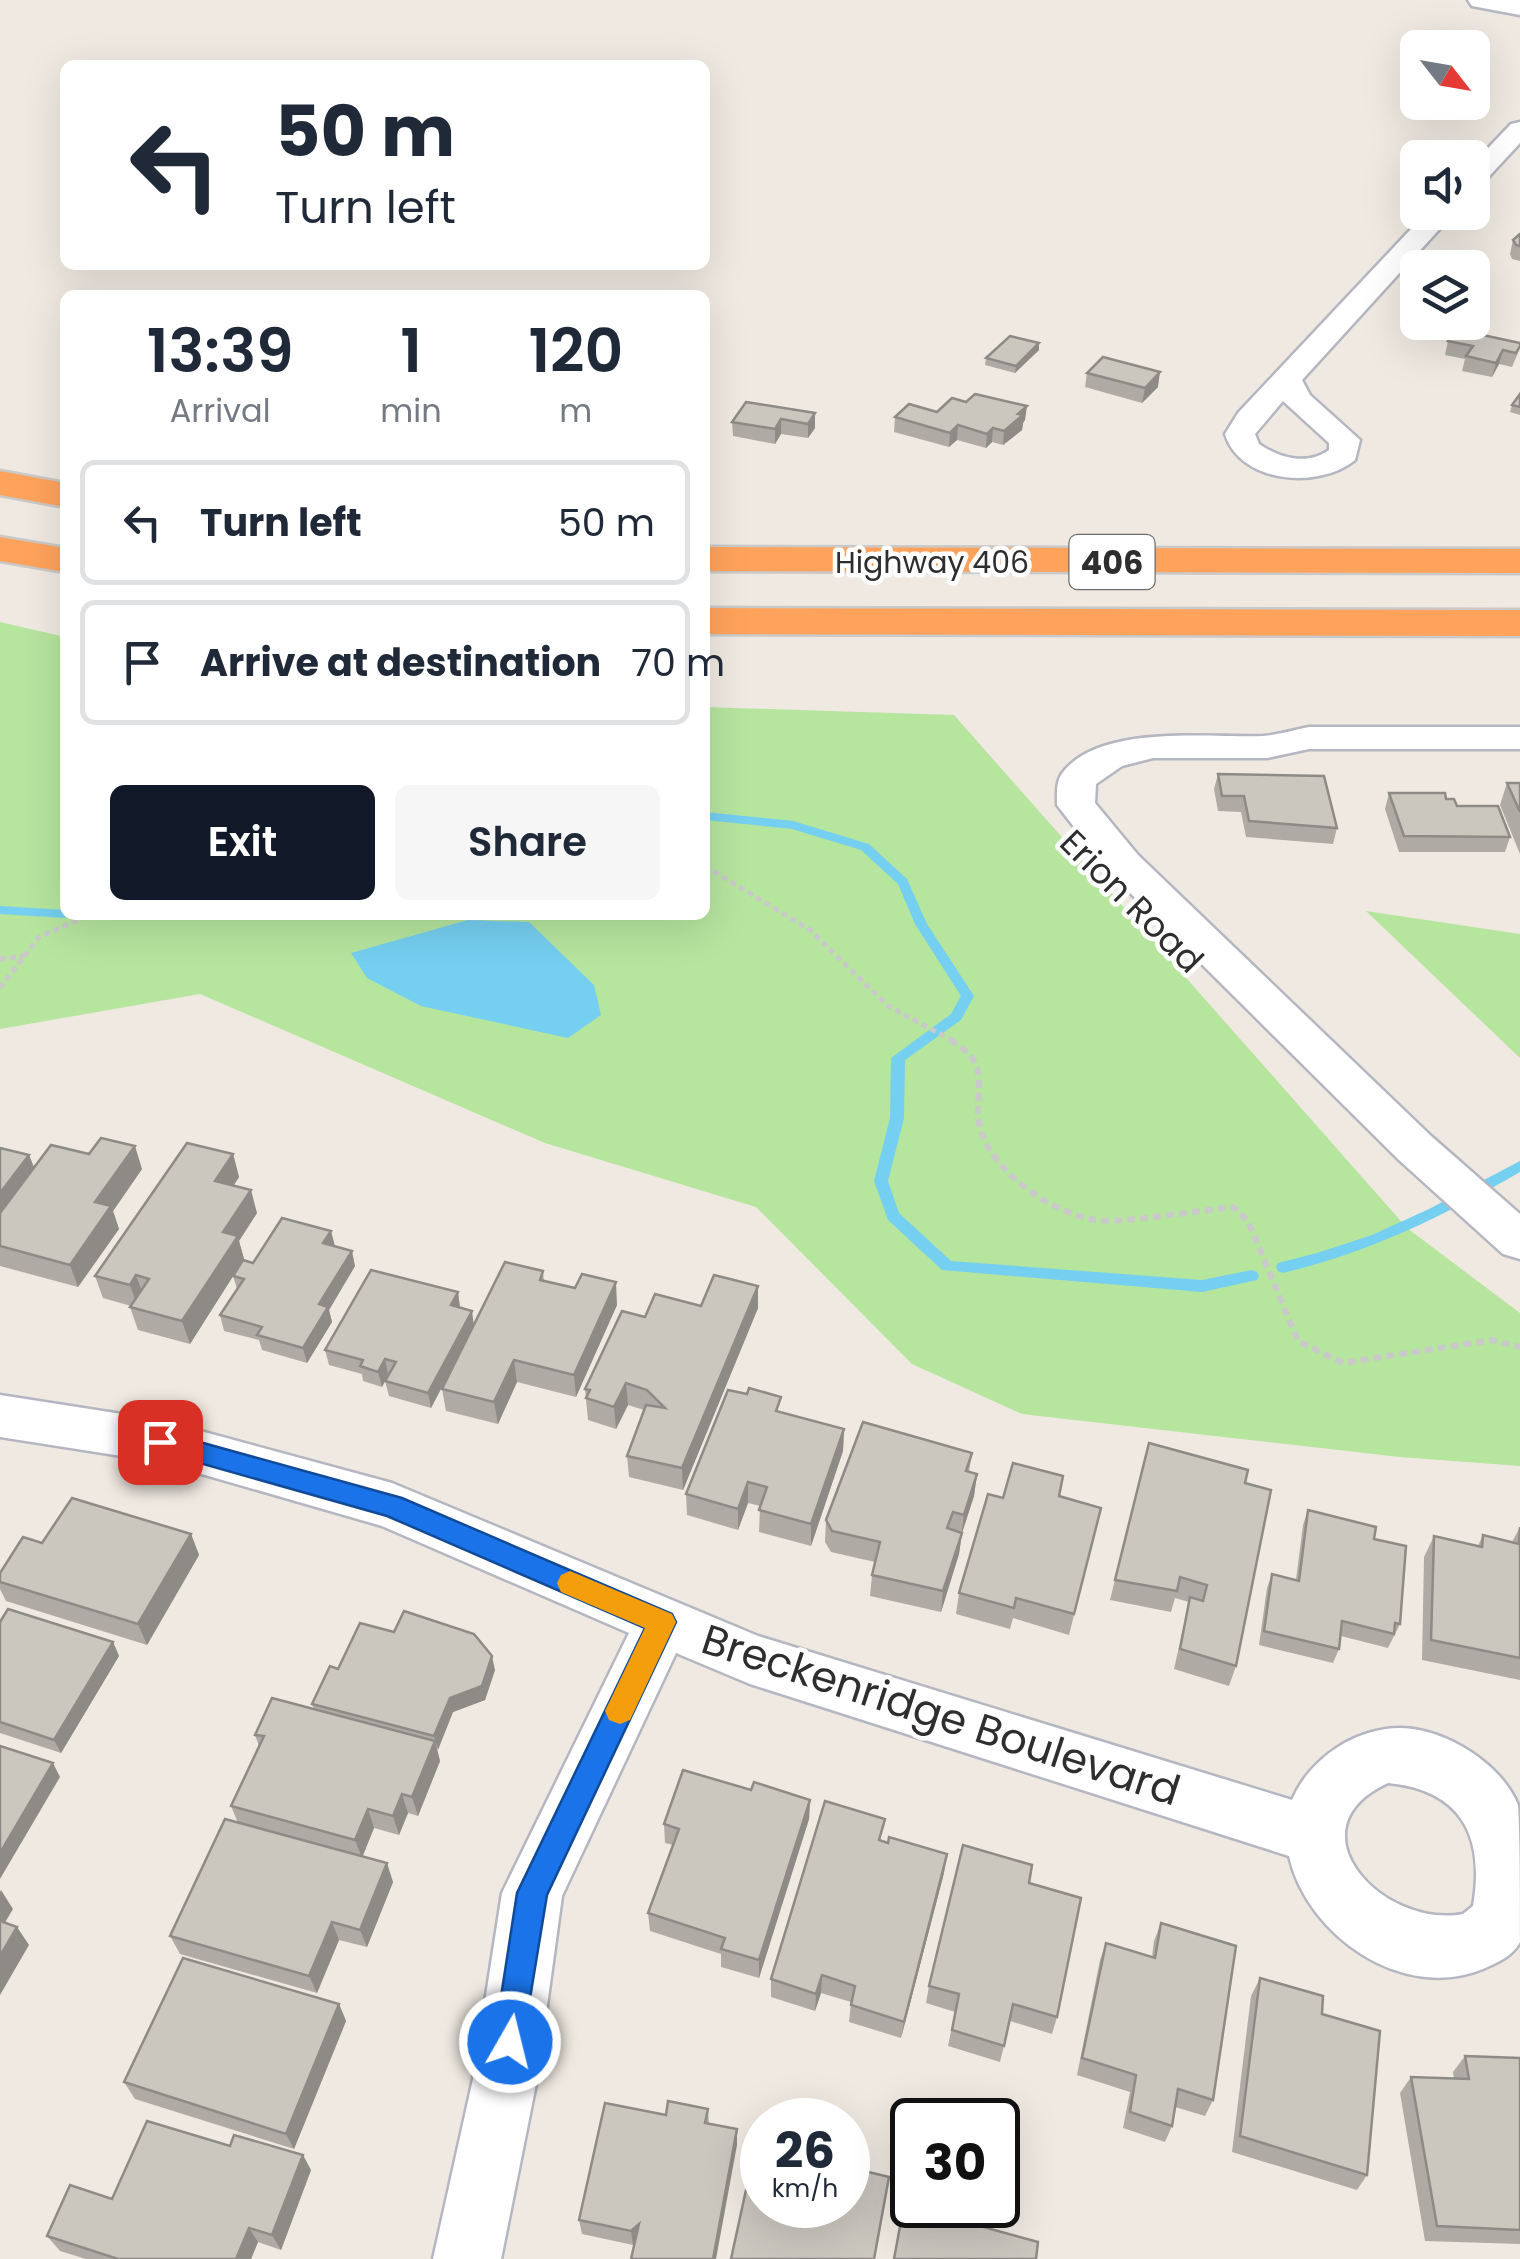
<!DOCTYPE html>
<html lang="en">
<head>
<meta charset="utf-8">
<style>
	body { margin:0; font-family:Poppins,sans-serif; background:#f6f6f7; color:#1f2937; height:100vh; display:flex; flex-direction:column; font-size:38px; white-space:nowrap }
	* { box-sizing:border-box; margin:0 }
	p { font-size:32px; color:#747a83 }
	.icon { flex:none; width:55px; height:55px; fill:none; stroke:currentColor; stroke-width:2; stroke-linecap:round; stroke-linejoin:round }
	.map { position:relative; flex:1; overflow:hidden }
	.side { position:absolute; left:60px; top:290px; width:650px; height:630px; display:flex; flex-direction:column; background:#fff; border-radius:15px; box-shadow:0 10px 40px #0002 }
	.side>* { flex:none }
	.guide { position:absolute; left:60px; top:60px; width:650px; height:210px; border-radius:15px; box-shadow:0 10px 40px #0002; background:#fff; color:#1f2937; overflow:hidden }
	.needle { width:65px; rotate:121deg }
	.tools { position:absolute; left:1400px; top:30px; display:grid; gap:20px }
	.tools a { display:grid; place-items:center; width:90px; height:90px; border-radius:15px; background:#fff; box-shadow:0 10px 40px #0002; font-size:50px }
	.speed { position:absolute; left:740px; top:2098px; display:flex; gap:20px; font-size:50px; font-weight:700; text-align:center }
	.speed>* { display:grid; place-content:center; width:130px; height:130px; border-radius:50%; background:#fff; box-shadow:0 10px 40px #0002; line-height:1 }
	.speed small { font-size:25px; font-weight:400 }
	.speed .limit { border:5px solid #111; border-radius:15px; background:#fff; color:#111 }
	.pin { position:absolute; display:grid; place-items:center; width:85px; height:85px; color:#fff; margin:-42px; border-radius:20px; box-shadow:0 5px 15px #0006 }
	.me { position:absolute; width:110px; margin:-55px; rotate:8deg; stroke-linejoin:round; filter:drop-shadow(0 0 8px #0008) }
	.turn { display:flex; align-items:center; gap:35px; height:210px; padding:0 50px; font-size:45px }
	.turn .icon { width:130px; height:130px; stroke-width:2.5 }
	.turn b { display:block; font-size:70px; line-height:85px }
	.eta { display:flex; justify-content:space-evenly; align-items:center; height:170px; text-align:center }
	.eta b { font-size:60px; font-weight:600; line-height:70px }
	.cta { display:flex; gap:20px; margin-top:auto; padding:20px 50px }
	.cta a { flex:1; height:115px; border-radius:15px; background:#111827; color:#fff; font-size:40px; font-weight:600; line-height:115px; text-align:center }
	.cta a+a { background:#f6f6f7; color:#1f2937 }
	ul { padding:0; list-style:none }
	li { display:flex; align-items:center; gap:30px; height:125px; margin:0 20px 15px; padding:0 30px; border:5px solid #e0e1e3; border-radius:15px }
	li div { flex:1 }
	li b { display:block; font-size:38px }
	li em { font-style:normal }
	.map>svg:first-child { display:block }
	.green { fill:#b6e59e }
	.water { fill:#75cff0 }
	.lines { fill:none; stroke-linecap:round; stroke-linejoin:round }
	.stream { fill:#75cff0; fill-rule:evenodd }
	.street-casing { stroke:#b4b7c1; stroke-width:5 }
	.secondary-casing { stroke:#b4b7c1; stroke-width:5 }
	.highway-casing { stroke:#c9c9c9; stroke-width:5 }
	.path-far1 { stroke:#c9c9c9; stroke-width:5; stroke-dasharray:6 4; stroke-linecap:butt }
	.path { stroke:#c9c9c9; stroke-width:6; stroke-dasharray:8 5; stroke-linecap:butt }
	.street { fill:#fff; fill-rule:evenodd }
	.secondary { fill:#fff; fill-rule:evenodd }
	.highway { fill:#ffa35c; fill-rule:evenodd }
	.wall { fill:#afaba4 }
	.shaded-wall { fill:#8e8b86 }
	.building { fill:#cbc7bf; stroke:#8e8b86; stroke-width:2.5 }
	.route { fill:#1a73e8; stroke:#114b97; stroke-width:2.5 }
	.slow { fill:#f59e0b }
	.labels { text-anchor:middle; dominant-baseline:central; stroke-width:9; stroke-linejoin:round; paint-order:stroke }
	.far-street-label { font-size:30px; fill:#2e2e2e; stroke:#fff }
	.shield { fill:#fff; stroke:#6d6d6d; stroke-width:2.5 }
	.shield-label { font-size:32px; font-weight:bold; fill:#2e2e2e }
	.street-label { font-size:35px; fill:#2e2e2e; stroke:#fff }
	.near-street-label { font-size:42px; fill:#2e2e2e; stroke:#fff }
</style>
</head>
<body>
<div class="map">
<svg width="1520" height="2259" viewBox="0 0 1520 2259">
	<rect width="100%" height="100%" fill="#efe9e1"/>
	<g class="green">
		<path d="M0 622 65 637V915H705V707L954 715 1407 1228 1520 1313V1466L1400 1457 1022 1414 912 1364 756 1207 545 1143 200 994 0 1029Z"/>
		<path d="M1366 911 1520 934V1058Z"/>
	</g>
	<path class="water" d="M468 920 529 922 594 985 601 1015 568 1038 421 1006 367 978 351 953Z"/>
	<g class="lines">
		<g class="stream">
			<path d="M705 812 793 821 869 844 907 879 927 924 974 996 961 1020 905 1060 904 1118 888 1181 899 1213 951 1261 1202 1280 1252 1270 1257 1272 1259 1276 1257 1280 1202 1292 942 1270 888 1220 874 1181 890 1118 891 1058 951 1014 961 996 915 924 898 884 861 850 792 829 705 820Z"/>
			<path d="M0 906 65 910V915H71L65 918 0 914Z"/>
			<path d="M1520 1161V1172C1442 1217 1370 1252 1283 1273L1278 1271 1276 1267 1278 1263 1317 1253 1372 1235 1429 1209Z"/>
		</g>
		<defs>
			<g id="street">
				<path d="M1520 122V143L1481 185 1472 188V165L1511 124Z"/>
				<path d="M1427 212H1455L1302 380 1310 395 1360 440 1355 460C1318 490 1240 483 1225 434L1238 413ZM1283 401 1329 443V450C1307 466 1280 458 1259 444L1255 434Z"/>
				<path d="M1309 727H1520V749H1309L1267 758H1153L1122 766 1096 784 1095 803 1138 855 1431 1136 1520 1214V1259L1503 1254 1399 1160 1110 873 1057 805C1057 795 1056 783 1061 775 1096 723 1210 738 1263 736 1278 735 1294 730 1309 727Z"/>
				<path d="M0 1395 160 1420 392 1483 758 1636 1292 1800C1308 1763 1345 1735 1386 1729 1434 1721 1500 1760 1518 1805 1520 1829 1520 1912 1520 1942 1512 1957 1498 1962 1483 1969 1403 2002 1307 1936 1289 1856L750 1684 676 1653 562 1896 537 2079 501 2259H433L473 2079 502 1893 629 1633 382 1526 160 1462 0 1437ZM1388 1783C1462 1790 1485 1837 1473 1906L1463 1914C1383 1929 1288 1829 1388 1783Z"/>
			</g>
			<path id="secondary" d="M1468 0H1520V15L1472 6Z"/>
			<g id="highway">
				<path d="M0 471 65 483V507L0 495Z"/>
				<path d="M0 537 65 548V572L0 561Z"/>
				<path d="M705 547 1520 549V573L705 571Z"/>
				<path d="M705 608 1520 610V636L705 634Z"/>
			</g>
		</defs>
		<use href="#street" class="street-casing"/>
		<use href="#secondary" class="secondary-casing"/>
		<use href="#highway" class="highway-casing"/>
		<g class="path-far1">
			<path d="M705 866 810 930 888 1006 955 1042"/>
			<path d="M0 959 24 956"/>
			<path d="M0 988 39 937 90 915"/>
		</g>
		<path class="path" d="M950 1040C999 1067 968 1096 982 1134 997 1175 1053 1213 1095 1220 1122 1224 1201 1210 1233 1207L1248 1221 1298 1341 1343 1363 1492 1340 1520 1347"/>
		<use href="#street" class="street"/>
		<use href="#secondary" class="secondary"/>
		<use href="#highway" class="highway"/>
	</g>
	<g class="wall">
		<path d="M1520 234V261L1512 259 1510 254 1513 240Z"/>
		<path d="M1448 341 1520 343V348L1512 367 1499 364 1492 377 1462 371 1465 359 1445 355Z"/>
		<path d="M1039 350 1015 373 985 365 986 358Z"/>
		<path d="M1087 373 1158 387 1142 403 1085 387Z"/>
		<path d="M1520 394V415L1510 412 1512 405Z"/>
		<path d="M937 412 1025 420 1023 423 1022 430 1003 445 992 442 986 448 957 440 949 447 894 432 895 417Z"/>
		<path d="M815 413V428L808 438 781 434 775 444 733 436 732 422Z"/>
		<path d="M1218 774 1337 828 1333 844 1246 837 1241 812 1218 811 1214 789Z"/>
		<path d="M1507 783H1520V854L1500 805Z"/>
		<path d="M1389 793 1446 799 1510 837 1505 852H1399L1385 809Z"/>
		<path d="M0 1148 29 1155 34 1168 142 1169 113 1211 119 1229 78 1287 0 1266Z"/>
		<path d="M233 1154 239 1177 233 1186 257 1213 239 1241 244 1259 243 1260 253 1263 335 1246 355 1266 329 1310 332 1322 307 1363 262 1350 259 1340 224 1331 220 1315 237 1289 233 1276 190 1344 138 1330 130 1307 131 1306 103 1298 95 1276Z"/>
		<path d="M543 1271 544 1281 575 1288 617 1305 576 1397 517 1382 498 1424 446 1411 442 1389 455 1362 431 1408 389 1396 385 1381 389 1374 382 1387 363 1381 362 1374 329 1365 325 1350 458 1292 460 1308 474 1324Z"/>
		<path d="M758 1286V1308L683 1490 629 1477 627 1456 644 1410 628 1405 616 1429 588 1420 585 1389 645 1317 701 1306Z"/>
		<path d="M781 1412 844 1429 843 1451 811 1546 759 1532 760 1506 748 1503 738 1530 687 1515 686 1494Z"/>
		<path d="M1149 1443 1245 1483 1236 1666 1229 1686 1174 1669 1189 1602 1175 1598 1171 1612 1110 1600Z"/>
		<path d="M972 1453 969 1472 977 1474 974 1496 962 1533 959 1554 941 1612 870 1596 872 1575 875 1562 831 1552 825 1542 826 1520Z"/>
		<path d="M1060 1496 1101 1508 1069 1635 1013 1618 1010 1629 956 1614 959 1593 1003 1498Z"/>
		<path d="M1308 1510 1374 1539 1400 1624 1388 1648 1341 1636 1339 1649 1333 1663 1259 1645 1267 1588 1272 1574 1296 1580 1303 1525Z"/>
		<path d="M1520 1527V1680L1422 1660 1424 1557 1434 1536 1478 1546 1483 1535 1512 1542Z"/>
		<path d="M191 1534 199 1555 147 1645 6 1601 0 1589V1573L42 1543Z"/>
		<path d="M0 1622 113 1642 119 1656 61 1753 0 1733Z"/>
		<path d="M338 1669 495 1670 485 1700 453 1712 437 1750 440 1761 418 1816 408 1813 399 1835 374 1828 362 1857 393 1882 367 1947 339 1940 317 1993 180 1954 170 1936 238 1823 231 1806 259 1746 255 1735 314 1709 312 1704Z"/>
		<path d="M751 1790 810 1800 809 1819 759 1978 721 1967V1954L650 1931 648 1913 673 1845 665 1843 664 1824Z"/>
		<path d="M882 1841 944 1873 901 2038 849 2022 851 2002 821 1993 815 2011 771 1997V1979Z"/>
		<path d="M1029 1883 1057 2017 1052 2034 1010 2021 1000 2062 948 2046 955 2012 926 2003 929 1986Z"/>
		<path d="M1161 1923 1213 2100 1205 2116 1175 2107 1172 2126 1165 2142 1123 2128 1130 2092 1077 2075 1100 1960 1106 1943 1152 1957 1154 1941Z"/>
		<path d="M1260 1978 1322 2014 1367 2175 1357 2190 1232 2152 1251 1996Z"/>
		<path d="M339 2004 346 2021 294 2149 135 2099 124 2082Z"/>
		<path d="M1465 2056 1520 2058V2244L1425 2241 1400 2093 1411 2077 1454 2079 1453 2072Z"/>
		<path d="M708 2109 709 2124 737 2145 633 2245 582 2234 579 2220 666 2115Z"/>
		<path d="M311 2170 281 2250 258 2242 251 2259H86L60 2251 47 2236 112 2199Z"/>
	</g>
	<g class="shaded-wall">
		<path d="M1039 343V350L1015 373 1016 366Z"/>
		<path d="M1503 350 1499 364 1492 377 1496 363Z"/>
		<path d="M1160 372 1158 387 1142 403 1145 388Z"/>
		<path d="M1027 406 1025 420 1023 423 1022 430 1003 445 1004 431Z"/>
		<path d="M815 413V428L808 438V424Z"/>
		<path d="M781 419V434L775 444V429Z"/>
		<path d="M958 425 957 440 949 447 950 433Z"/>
		<path d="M993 428 992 442 986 448 987 434Z"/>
		<path d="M135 1146 142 1169 113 1211 119 1229 78 1287 70 1265 95 1202Z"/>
		<path d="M233 1154 239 1177 222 1204 215 1181Z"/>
		<path d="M29 1155 38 1177 0 1228V1193Z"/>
		<path d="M251 1190 257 1213 239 1241 244 1259 190 1344 182 1321 223 1232Z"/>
		<path d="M331 1231 335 1246 323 1243Z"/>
		<path d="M352 1251 355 1266 329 1310 332 1322 307 1363 303 1348 319 1304Z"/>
		<path d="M136 1275 144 1298 138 1308 130 1285Z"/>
		<path d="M616 1282 617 1305 576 1397 574 1375Z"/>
		<path d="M758 1286V1308L683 1490 682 1468Z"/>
		<path d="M458 1292 460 1308 451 1305Z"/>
		<path d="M472 1311 474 1326 431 1408 428 1393Z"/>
		<path d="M385 1359 388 1374 382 1387 378 1372Z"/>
		<path d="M514 1360 517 1382 498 1424 494 1402Z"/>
		<path d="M626 1383 628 1405 616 1429 614 1407Z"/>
		<path d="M844 1429 843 1451 811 1546V1524Z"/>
		<path d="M977 1474 974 1496 961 1536 964 1515Z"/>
		<path d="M748 1482V1503L738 1530V1509Z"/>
		<path d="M962 1533 959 1554 941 1612 943 1591Z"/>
		<path d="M191 1534 199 1555 147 1645 138 1624Z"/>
		<path d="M113 1642 119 1656 61 1753 54 1740Z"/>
		<path d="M492 1656 495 1670 485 1700 453 1712 438 1750 434 1736 450 1698Z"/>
		<path d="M435 1741 440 1761 418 1816 412 1797Z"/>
		<path d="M53 1763 60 1777 0 1879V1853Z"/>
		<path d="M402 1794 408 1813 399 1835 393 1816Z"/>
		<path d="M810 1800 809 1819 759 1978V1960Z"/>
		<path d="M368 1809 374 1828 362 1858 355 1840Z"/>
		<path d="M947 1854 944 1873 901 2038 904 2022Z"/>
		<path d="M387 1863 393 1882 367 1947 360 1930Z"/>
		<path d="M1 1890 13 1909 0 1931V1892Z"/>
		<path d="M332 1922 339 1940 317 1993 309 1976Z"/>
		<path d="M17 1927 29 1945 0 1995V1956Z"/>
		<path d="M822 1975 821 1993 815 2011 816 1994Z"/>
		<path d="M339 2004 346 2021 294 2149 286 2134Z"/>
		<path d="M737 2129V2145L716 2259H713Z"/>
		<path d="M303 2155 311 2170 281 2250 272 2235Z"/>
		<path d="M639 2224 641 2238 633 2245 631 2231Z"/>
		<path d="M249 2228 258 2242 251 2259H236Z"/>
	</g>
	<g class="building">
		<path d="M1520 234V246L1516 245 1513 240Z"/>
		<path d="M1455 329 1520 343V346L1516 353 1503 350 1496 363 1466 356 1473 346 1448 341Z"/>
		<path d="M1010 336 1039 343 1016 366 986 358Z"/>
		<path d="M1103 357 1160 372 1145 388 1087 373Z"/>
		<path d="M975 394 1027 406 1018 414 1023 415 1004 431 993 428 987 434 958 425 950 433 895 417 909 404 937 412 952 398 966 402Z"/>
		<path d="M1520 394V407L1512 405Z"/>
		<path d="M746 402 815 413 808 424 781 419 775 429 732 422Z"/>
		<path d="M1218 774 1324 776 1337 828 1249 821 1244 796H1222Z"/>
		<path d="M1507 783H1520V812Z"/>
		<path d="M1389 793H1445L1446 799H1454L1457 806H1498L1510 837 1404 836Z"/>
		<path d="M101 1138 135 1146 95 1202 111 1206 70 1265 0 1246V1213L51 1145 89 1154Z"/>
		<path d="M187 1143 233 1154 215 1181 251 1190 223 1232 238 1236 182 1321 130 1307 149 1279 136 1275 130 1285 95 1276Z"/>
		<path d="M0 1148 29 1155 0 1193Z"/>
		<path d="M282 1218 331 1231 323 1243 352 1251 319 1304 328 1307 303 1348 257 1335 262 1327 220 1315 244 1279 233 1276 243 1260 253 1263Z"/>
		<path d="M505 1262 543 1271 540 1280 575 1288 582 1274 616 1282 574 1375 514 1360 494 1402 442 1389Z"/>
		<path d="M371 1270 458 1292 451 1305 472 1311 428 1393 385 1381 396 1362 385 1359 378 1372 360 1366 363 1360 325 1350Z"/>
		<path d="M714 1275 758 1286 682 1468 627 1456 646 1405 665 1408 647 1390 626 1383 614 1407 586 1398 590 1390 585 1389 622 1311 645 1317 655 1294 701 1306Z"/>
		<path d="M749 1388 781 1397 776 1411 844 1429 811 1524 759 1510 767 1487 748 1482 738 1509 686 1494 728 1390 747 1394Z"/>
		<path d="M863 1422 972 1453 966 1471 977 1474 964 1515 953 1512 947 1528 962 1533 943 1591 872 1575 880 1542 832 1531 826 1520Z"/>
		<path d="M1149 1443 1248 1470 1245 1483 1271 1490 1236 1666 1180 1649 1190 1597 1203 1601 1207 1585 1180 1577 1177 1591 1115 1580Z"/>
		<path d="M1013 1463 1063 1476 1059 1496 1101 1508 1074 1614 1016 1598 1014 1608 959 1593 988 1494 1003 1498Z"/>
		<path d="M72 1498 191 1534 138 1624 0 1582V1573L23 1537 42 1543Z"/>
		<path d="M1308 1510 1376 1527 1374 1539 1406 1546 1400 1624 1395 1623 1394 1634 1342 1621 1339 1649 1264 1631 1272 1574 1299 1581Z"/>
		<path d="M1520 1527V1658L1431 1640 1434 1536 1482 1547 1483 1535 1519 1544Z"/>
		<path d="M8 1609 113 1642 54 1740 0 1722V1622Z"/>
		<path d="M404 1611 474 1634 492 1656 482 1686 450 1698 434 1736 312 1704 330 1666 338 1669 360 1623 394 1632Z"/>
		<path d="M272 1698 435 1741 412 1797 402 1794 393 1816 368 1809 355 1840 231 1806 264 1736 255 1735Z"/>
		<path d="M0 1746 53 1763 0 1853Z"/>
		<path d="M683 1770 751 1790 754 1782 810 1800 759 1960 721 1949 725 1938 648 1913 679 1829 664 1824Z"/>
		<path d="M825 1801 885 1819 879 1840 888 1843 889 1837 947 1854 904 2022 851 2005 855 1986 822 1975 816 1994 771 1979Z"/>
		<path d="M225 1819 387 1863 360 1930 332 1922 309 1976 170 1936Z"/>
		<path d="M963 1845 1032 1865 1029 1883 1081 1898 1057 2017 1013 2004 1004 2046 952 2030 959 1994 929 1986Z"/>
		<path d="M0 1921 17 1927 0 1956Z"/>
		<path d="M1161 1923 1236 1946 1213 2100 1178 2089 1172 2126 1130 2112 1136 2075 1082 2058 1106 1943 1155 1958Z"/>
		<path d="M183 1958 339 2004 286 2134 124 2082Z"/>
		<path d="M1260 1978 1323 1996 1322 2014 1380 2031 1367 2175 1240 2136Z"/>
		<path d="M1465 2056 1520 2058V2230L1437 2226 1411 2077 1469 2079Z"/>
		<path d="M668 2101 708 2109 705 2123 737 2129 713 2259H631L639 2224 631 2231 579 2220 605 2103 666 2115Z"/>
		<path d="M147 2121 230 2146 234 2135 303 2155 272 2235 249 2228 236 2259H118L47 2236 70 2185 112 2199Z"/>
		<path d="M756 2144 762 2146V2205H848V2167L889 2177 874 2259H731Z"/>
		<path d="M904 2205 1038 2242 1036 2259H894Z"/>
	</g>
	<path class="route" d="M160 1431 402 1498 672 1614 676 1622 547 1895 521 2053 510 2058 499 2053 494 2042 517 1893 645 1628 387 1516 150 1449 146 1442 150 1434Z"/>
	<path class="slow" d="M570 1571 672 1614 676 1622 630 1720 620 1724 609 1720 605 1711 645 1628 561 1592 557 1583 561 1575Z"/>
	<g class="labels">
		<g class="far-street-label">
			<text x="932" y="562">Highway 406</text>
		</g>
		<rect class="shield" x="1069.5" y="535" width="85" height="54" rx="8"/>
		<g class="shield-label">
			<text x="1112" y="562">406</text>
		</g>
		<g class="street-label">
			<text transform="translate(1132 901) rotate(45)">Erion Road</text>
		</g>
		<g class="near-street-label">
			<text transform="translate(941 1715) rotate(18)">Breckenridge Boulevard</text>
		</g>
	</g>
</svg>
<div class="tools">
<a><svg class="needle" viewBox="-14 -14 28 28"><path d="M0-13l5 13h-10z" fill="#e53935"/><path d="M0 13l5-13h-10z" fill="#747a83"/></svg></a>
<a><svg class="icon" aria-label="sound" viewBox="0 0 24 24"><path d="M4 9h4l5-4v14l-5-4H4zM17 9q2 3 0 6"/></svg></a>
<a><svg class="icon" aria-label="layers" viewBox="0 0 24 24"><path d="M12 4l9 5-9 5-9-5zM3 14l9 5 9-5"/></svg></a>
</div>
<div class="speed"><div>26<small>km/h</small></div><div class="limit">30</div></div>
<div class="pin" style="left:160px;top:1442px;background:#d93025"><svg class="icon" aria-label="arrive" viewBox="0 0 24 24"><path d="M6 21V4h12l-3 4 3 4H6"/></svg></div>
<svg class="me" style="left:510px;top:2042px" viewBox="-20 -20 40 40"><circle r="17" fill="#1a73e8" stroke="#fff" stroke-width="3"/><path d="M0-11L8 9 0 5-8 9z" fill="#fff"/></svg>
<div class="guide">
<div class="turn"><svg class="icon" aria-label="left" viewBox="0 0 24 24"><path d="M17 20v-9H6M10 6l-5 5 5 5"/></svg><div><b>50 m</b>Turn left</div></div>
</div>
<section class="side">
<div class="eta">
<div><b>13:39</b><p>Arrival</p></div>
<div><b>1</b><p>min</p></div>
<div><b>120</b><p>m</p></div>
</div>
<ul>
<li><svg class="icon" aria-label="left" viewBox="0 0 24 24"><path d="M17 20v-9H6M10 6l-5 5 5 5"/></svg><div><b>Turn left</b></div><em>50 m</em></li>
<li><svg class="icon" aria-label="arrive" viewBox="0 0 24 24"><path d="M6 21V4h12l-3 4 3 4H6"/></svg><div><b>Arrive at destination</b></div><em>70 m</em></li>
</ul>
<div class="cta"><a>Exit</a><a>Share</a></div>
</section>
</div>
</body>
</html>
